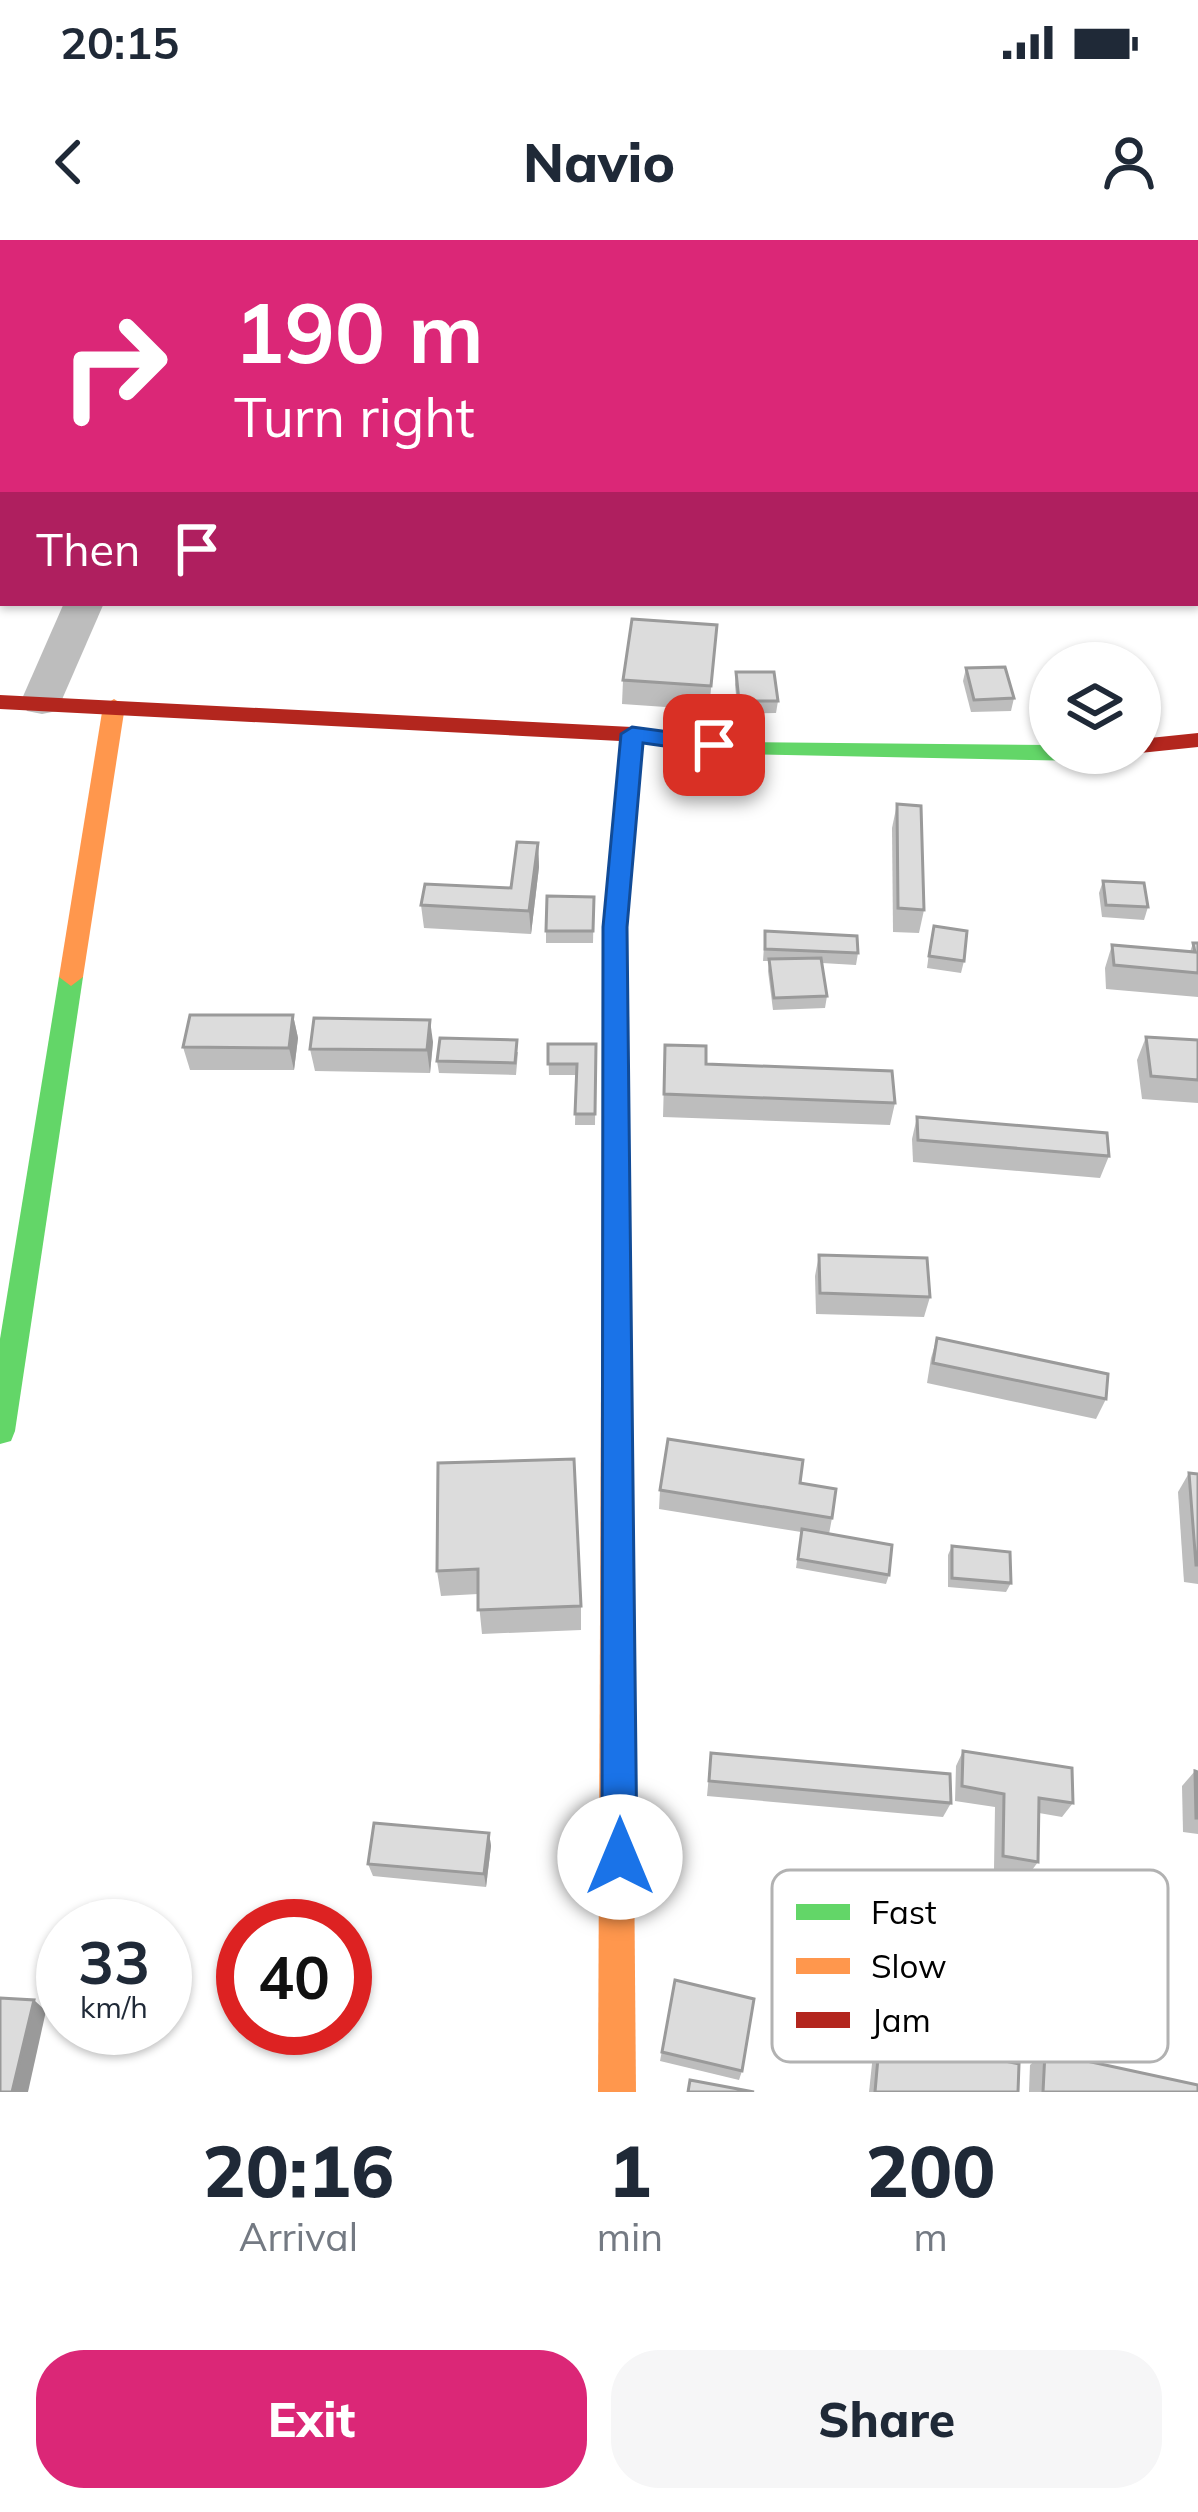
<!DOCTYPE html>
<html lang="en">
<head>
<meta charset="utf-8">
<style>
	body { margin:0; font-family:Mulish,sans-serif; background:#f6f6f7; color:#1f2937; height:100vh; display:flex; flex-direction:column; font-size:45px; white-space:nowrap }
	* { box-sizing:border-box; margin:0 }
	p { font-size:39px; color:#747a83 }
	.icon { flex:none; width:66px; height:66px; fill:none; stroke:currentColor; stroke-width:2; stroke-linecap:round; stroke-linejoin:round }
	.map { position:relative; height:1852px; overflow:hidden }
	.details { display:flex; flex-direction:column; background:#fff; flex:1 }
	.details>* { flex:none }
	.guide { position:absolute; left:0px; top:0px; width:1200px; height:366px; box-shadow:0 3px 9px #0004; background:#db2777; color:#fff; overflow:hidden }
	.controls { position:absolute; left:1029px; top:402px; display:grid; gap:24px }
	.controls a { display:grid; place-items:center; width:132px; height:132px; border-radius:50%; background:#fff; box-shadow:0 3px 9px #0004; font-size:60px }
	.speed { position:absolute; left:36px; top:1659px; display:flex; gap:24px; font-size:60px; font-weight:700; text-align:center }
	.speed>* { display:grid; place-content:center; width:156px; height:156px; border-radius:50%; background:#fff; box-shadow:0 3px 9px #0004; line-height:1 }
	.speed small { font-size:30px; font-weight:400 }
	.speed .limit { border:18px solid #d22; background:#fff; color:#111 }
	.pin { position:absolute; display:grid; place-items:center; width:102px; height:102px; color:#fff; margin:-51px; border-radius:24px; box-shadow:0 6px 18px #0006 }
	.me { position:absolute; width:132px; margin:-66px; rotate:0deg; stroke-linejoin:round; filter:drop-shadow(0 0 9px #0008) }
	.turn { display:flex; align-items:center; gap:42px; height:252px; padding:0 36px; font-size:54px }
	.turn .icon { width:156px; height:156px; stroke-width:2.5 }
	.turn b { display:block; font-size:84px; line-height:102px }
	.then { display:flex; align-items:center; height:114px; padding:0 36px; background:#0003; gap:24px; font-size:45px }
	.eta { display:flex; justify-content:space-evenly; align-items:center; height:204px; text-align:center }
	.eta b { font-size:72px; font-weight:800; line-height:84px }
	.primary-button { display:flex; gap:24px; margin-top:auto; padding:24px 36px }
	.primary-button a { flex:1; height:138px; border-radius:48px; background:#db2777; color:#fff; font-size:48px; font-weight:800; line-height:138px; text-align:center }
	.primary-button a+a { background:#f6f6f7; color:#1f2937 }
	.status { display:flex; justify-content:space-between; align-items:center; height:84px; padding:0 60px; background:#fff; direction:ltr }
	.status svg { height:33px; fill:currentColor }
	header { display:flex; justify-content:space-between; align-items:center; height:156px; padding:0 36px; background:#fff; font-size:54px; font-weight:800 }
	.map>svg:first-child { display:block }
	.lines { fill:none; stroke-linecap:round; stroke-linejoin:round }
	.street { fill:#bdbdbd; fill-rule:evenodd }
	.fast { fill:#63d668; fill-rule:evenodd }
	.slow { fill:#ff974d; fill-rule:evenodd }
	.jam { fill:#b3261e; fill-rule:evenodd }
	.wall { fill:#bdbdbd }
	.shaded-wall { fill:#9a9a9a }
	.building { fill:#dcdcdc; stroke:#9a9a9a; stroke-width:3 }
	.route { fill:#1a73e8; stroke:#114b97; stroke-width:3 }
	.key { fill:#fff; stroke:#b2b2b2; stroke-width:3 }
	.key-label { font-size:33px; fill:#000 }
</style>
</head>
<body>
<div class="status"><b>20:15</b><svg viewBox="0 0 49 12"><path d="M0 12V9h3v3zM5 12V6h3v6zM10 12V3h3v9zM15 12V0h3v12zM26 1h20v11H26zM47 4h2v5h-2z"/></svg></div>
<header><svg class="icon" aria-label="back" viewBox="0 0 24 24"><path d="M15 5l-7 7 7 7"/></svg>Navio<svg class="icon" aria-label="person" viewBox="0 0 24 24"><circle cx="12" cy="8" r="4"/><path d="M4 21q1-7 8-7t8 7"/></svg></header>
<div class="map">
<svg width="1198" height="1852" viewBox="0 0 1198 1852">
	<rect width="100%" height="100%" fill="#fff"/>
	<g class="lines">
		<g class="street">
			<path d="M228 0H260L227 3Z"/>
			<path d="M64 363H104L57 471 42 474 27 471 21 461Z"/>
		</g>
		<g class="fast">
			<path d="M739 502 1050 505V513H1096L1085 521 731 514V504Z"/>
			<path d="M71 728 83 737 15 1191 11 1201 0 1204V1099L59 737Z"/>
		</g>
		<g class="slow">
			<path d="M114 459 125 466 83 737 71 746 59 737 103 466Z"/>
			<path d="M615 893 624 896 628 904 636 1852H598L602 904 606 896Z"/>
		</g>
		<g class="jam">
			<path d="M0 455 632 487 747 504V514L739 516 642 503 627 687 628 904 624 912H606L602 904 603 687 620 501 0 469Z"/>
			<path d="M1198 493V507L1140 513H1138L1140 499Z"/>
		</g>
	</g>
	<g class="wall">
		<path d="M2 0H50V3H3V58H0V5Z"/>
		<rect x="0" y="70" width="3" height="40"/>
		<path d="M717 385 709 470 622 464 623 440Z"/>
		<path d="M966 428 1014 458 1011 471 971 472 963 441Z"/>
		<path d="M736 432 778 461 776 473 738 474 735 445Z"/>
		<path d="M897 564 924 670 919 693 893 692 892 588Z"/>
		<path d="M538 603 539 627 531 694 424 688 421 665 511 648Z"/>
		<path d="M1103 641 1148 667 1144 680 1102 677 1099 653Z"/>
		<path d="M594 657 593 703H546V691Z"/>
		<path d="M765 691 858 713 856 725 822 723 827 756 825 768 773 770 768 731 769 721H763Z"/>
		<path d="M931 698 964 721 961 733 927 728Z"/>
		<path d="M1193 703H1198V757L1106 749 1105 728 1112 705 1190 712Z"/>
		<path d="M293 775 298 798 294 830H190L183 807Z"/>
		<path d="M1146 797 1198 800V863L1142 859 1137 820Z"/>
		<path d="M433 802 430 833 315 831 310 809Z"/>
		<path d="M548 804H596L595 885H575L576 835H549Z"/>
		<path d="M665 805 706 824 895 863 890 885 663 877Z"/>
		<path d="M518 812 516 835 439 833 437 821Z"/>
		<path d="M917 877 1109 916 1100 938 913 922 912 899Z"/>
		<path d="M819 1015 930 1057 924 1077 816 1074 815 1036Z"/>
		<path d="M937 1098 1106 1159 1096 1179 927 1143 931 1118Z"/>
		<path d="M438 1223 581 1366V1390L482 1394 478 1354 441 1356 437 1331Z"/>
		<path d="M1189 1233 1198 1234V1344L1184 1342 1178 1252Z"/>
		<path d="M800 1243 832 1278 829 1294 889 1335 886 1344 796 1328 801 1292 659 1269 660 1250Z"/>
		<path d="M952 1306 1011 1343 1006 1352 948 1347V1315Z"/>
		<path d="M963 1511 1073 1563 1062 1577 1039 1573 1038 1622 1029 1634 994 1629 995 1567 955 1561 956 1526Z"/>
		<path d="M711 1513 951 1563 943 1577 707 1556Z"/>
		<path d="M1195 1531 1198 1532V1594L1183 1592 1182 1546Z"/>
		<path d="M489 1593 491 1606 486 1647 373 1636 368 1624Z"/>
		<path d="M675 1740 742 1831 739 1840 660 1821Z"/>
		<path d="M880 1795 1018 1852H869L874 1805Z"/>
		<path d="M1045 1812 1198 1852H1029L1030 1825Z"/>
	</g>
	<g class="shaded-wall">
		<path d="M34 0H50V3H33Z"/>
		<path d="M538 603 539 627 531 694 529 671Z"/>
		<path d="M293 775 298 798 294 830 289 808Z"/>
		<path d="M430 780 433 802 430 833 427 810Z"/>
		<path d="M489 1593 491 1606 486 1647 484 1634Z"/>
		<path d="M34 1760 46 1771 28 1852H12Z"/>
	</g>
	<g class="building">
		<path d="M2 0H34L33 3H3V35H0V5Z"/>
		<path d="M164 0H187L186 3H163Z"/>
		<rect x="0" y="70" width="3" height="16"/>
		<path d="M632 379 717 385 711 446 623 440Z"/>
		<path d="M1005 427 1014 458 974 460 966 428Z"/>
		<path d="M736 432H774L778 461H739Z"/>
		<path d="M897 564 921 566 924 670 898 668Z"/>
		<path d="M517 602 538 603 529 671 421 665 425 644 511 648Z"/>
		<path d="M1103 641 1144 643 1148 667 1106 665Z"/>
		<path d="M547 656 594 657 593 691H546Z"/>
		<path d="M934 686 967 691 964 721 929 716Z"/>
		<path d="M765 691 857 696 858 713 765 709Z"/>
		<path d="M1193 703H1198V733L1114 725 1112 705 1195 712Z"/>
		<path d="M821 718 827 756 774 758 769 719Z"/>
		<path d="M190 775H293L289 808 183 807Z"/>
		<path d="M314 778 430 780 427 810 310 809Z"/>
		<path d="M1146 797 1198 800V840L1151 836Z"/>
		<path d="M440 798 517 800 515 823 437 821Z"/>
		<path d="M548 804H596L595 874H575L577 824H548Z"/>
		<path d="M665 805 706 806V824L892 831 895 863 664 854Z"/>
		<path d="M917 877 1107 893 1109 916 918 900Z"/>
		<path d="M819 1015 927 1018 930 1057 820 1053Z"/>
		<path d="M937 1098 1108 1134 1106 1159 933 1123Z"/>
		<path d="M668 1199 803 1220 800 1243 836 1249 832 1278 660 1250Z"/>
		<path d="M574 1219 581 1366 478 1370V1329L437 1331 438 1223Z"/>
		<path d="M1189 1233 1198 1234V1325H1196Z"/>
		<path d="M802 1289 892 1305 889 1335 798 1319Z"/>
		<path d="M952 1306 1010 1312 1011 1343 952 1338Z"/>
		<path d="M963 1511 1072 1528 1073 1563 1039 1558 1038 1622 1003 1616 1004 1554 962 1546Z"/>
		<path d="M711 1513 950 1534 951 1563 709 1541Z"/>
		<path d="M1195 1531 1198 1532V1578H1196Z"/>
		<path d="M374 1583 489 1593 484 1634 368 1624Z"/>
		<path d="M675 1740 754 1759 742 1831 662 1812Z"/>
		<path d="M0 1758 34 1760 12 1852H0Z"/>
		<path d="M880 1795 1019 1824 1018 1852H875Z"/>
		<path d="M1045 1812 1198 1845V1852H1043Z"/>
		<path d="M690 1840 754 1852H688Z"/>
	</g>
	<path class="route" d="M632 487 714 498 725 505 714 513 643 503 627 687 637 1617 632 1629 620 1634 607 1629 602 1617 603 687 621 494Z"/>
	<rect x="772" y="1630" width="396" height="192" rx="18" class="key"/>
	<rect x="796" y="1664" width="54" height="16" fill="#63d668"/>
	<rect x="796" y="1718" width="54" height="16" fill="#ff974d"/>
	<rect x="796" y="1772" width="54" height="16" fill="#b3261e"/>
	<g class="key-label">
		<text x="871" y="1684">Fast</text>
		<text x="871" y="1738">Slow</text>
		<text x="871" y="1792">Jam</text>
	</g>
</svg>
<div class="controls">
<a><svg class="icon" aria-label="layers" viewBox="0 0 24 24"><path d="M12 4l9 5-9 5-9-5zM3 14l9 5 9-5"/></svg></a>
</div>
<div class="speed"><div>33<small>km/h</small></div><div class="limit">40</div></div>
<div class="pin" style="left:714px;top:505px;background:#d93025"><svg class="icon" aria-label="arrive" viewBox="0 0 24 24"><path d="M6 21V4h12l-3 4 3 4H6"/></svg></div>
<svg class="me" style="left:620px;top:1617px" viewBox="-20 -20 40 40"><circle r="19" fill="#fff"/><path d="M0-13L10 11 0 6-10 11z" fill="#1a73e8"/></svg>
<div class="guide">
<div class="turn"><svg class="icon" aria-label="right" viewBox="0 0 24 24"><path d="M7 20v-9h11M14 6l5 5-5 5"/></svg><div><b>190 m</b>Turn right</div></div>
<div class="then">Then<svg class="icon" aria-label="arrive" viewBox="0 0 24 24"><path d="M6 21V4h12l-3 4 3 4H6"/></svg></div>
</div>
</div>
<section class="details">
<div class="eta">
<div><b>20:16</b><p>Arrival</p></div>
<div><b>1</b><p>min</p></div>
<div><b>200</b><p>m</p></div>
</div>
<div class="primary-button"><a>Exit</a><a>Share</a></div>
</section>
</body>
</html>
